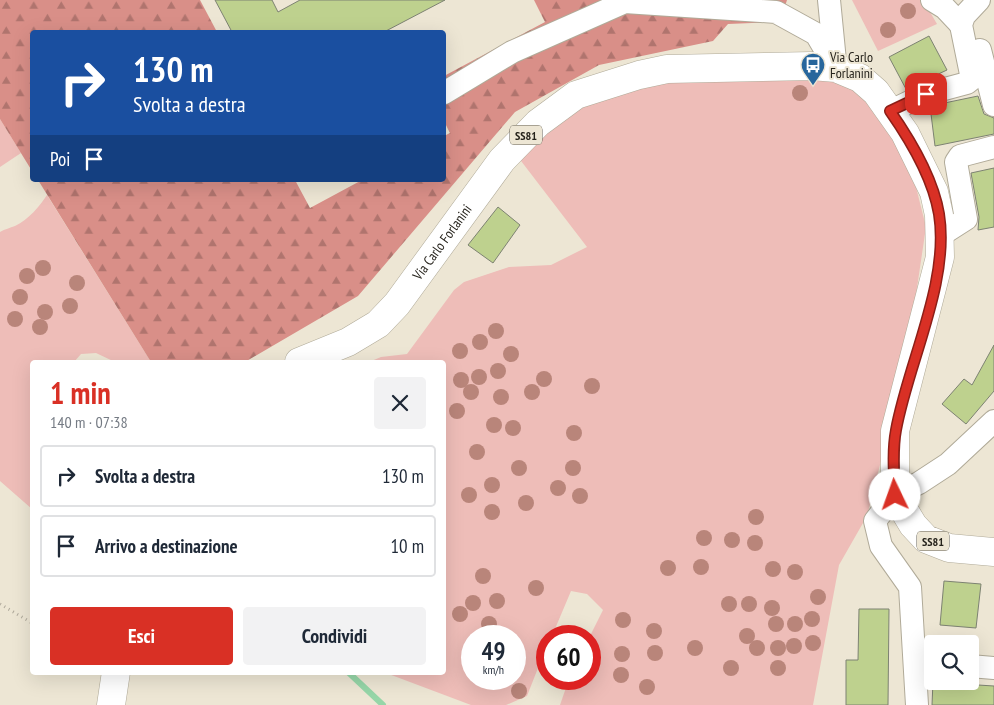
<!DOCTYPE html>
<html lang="it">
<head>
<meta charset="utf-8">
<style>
	body { margin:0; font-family:"PT Sans Narrow",sans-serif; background:#f2f2f3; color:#1f2937; height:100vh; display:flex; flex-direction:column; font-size:19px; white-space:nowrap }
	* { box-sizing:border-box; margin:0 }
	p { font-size:16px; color:#747a83 }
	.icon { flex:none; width:28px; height:28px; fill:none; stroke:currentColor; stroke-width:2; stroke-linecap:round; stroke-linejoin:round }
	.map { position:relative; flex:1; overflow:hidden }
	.side { position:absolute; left:30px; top:360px; width:416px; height:315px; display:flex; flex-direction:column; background:#fff; border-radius:5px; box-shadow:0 5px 20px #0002 }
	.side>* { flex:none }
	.banner { position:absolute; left:30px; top:30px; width:416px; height:152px; border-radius:5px; box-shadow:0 5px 20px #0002; background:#1a4fa0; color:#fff; overflow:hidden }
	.tools { position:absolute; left:924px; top:635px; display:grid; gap:10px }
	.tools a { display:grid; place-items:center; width:55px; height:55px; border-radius:5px; background:#fff; box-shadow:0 5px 20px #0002; font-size:25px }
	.speed { position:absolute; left:461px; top:625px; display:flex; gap:10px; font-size:25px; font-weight:700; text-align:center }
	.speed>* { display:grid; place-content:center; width:65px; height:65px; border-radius:50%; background:#fff; box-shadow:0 5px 20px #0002; line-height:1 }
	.speed small { font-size:12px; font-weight:400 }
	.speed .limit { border:8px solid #d22; background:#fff; color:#111 }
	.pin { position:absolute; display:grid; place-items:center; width:42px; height:42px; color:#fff; margin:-21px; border-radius:10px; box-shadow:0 2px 8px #0006 }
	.me { position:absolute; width:55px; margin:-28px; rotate:357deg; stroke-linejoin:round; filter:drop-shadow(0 0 4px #0008) }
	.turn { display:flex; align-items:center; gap:18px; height:105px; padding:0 20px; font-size:22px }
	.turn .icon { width:65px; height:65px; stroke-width:2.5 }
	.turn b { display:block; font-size:35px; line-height:42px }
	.then { display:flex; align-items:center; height:48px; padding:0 20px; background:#0003; gap:10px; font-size:19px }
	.round { display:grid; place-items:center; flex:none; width:52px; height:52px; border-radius:5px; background:#f2f2f3 }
	.headline { display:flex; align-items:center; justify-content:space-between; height:85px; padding:0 20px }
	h1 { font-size:30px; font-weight:700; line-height:38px; color:#d93025 }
	.cta { display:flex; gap:10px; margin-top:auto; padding:10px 20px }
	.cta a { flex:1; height:58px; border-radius:5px; background:#d93025; color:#fff; font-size:20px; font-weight:700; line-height:58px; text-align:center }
	.cta a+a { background:#f2f2f3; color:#1f2937 }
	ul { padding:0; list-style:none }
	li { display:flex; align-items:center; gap:15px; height:62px; margin:0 10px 8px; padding:0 10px; border:2px solid #e0e1e3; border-radius:5px }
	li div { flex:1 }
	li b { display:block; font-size:19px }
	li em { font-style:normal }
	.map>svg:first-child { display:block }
	.green { fill:#eebdb8; fill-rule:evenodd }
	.forest { fill:url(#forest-firs) }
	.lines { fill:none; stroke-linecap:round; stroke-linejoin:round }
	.stream { stroke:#96d6a8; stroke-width:6 }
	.building { fill:#bed18e; stroke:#7d8272 }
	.minor-casing { stroke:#b0aa98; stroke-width:24 }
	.major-casing { stroke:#b0aa98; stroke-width:29 }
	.path { stroke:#afa99b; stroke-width:3; stroke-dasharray:1 4; stroke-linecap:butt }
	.minor { stroke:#fff; stroke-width:22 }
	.major { stroke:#fff; stroke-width:28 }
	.tree { fill:#b9857a }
	.route-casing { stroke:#8d1f18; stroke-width:12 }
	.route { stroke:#d93025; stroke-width:9 }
	.labels { text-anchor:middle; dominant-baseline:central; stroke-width:4; stroke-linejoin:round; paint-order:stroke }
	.shield { fill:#ede6d4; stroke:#625e53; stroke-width:1 }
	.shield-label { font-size:12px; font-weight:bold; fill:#26231c }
	.poi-label { font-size:14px; fill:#26231c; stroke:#ede6d4; text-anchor:start }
	.street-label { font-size:14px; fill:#26231c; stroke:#ede6d4 }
</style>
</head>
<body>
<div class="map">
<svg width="994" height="705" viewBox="0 0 994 705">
	<defs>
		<pattern id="forest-firs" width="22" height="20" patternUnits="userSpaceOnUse" patternTransform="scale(1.25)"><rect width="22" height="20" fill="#d98f88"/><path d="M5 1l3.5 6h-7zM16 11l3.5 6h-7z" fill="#b0746e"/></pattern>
	</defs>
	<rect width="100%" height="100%" fill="#ede6d4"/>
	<g class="green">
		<path d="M852 0H923L937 24 878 51Z"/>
		<path d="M812 78 856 84 890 127 916 187 926 227 914 308 880 465 867 516 839 565 813 705H560L569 679H590V636L603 610 587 594 571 591 552 636H548L547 645 527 696 506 705H471L386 673 444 672V362H369L381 357 407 354 454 290 464 282 509 267 551 265 587 247 518 157 587 98 679 79ZM472 636H515V679H472Z"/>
		<path d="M0 119 21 153 0 167Z"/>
		<path d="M47 195 151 362H115L96 353 81 354 74 362H32V509L0 481V232C5 229 10 228 15 226 29 219 39 207 47 195Z"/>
	</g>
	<g class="forest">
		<path d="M0 0H200L217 32H32V171L0 119Z"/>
		<path d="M534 0H787L780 22 728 24 713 41 599 65 515 112 358 296 245 362H151L38 180H295L310 208 362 180H444V136L450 133 444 121V76L545 22Z"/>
	</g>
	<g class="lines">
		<path class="stream" d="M348 672 383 705"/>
	</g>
	<g class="building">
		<path d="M215 0H272L278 12 300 0H445L384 32H232Z"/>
		<path d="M929 36 947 70 906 89 889 57Z"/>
		<path d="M978 96 984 114 994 118V134L935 146 930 106Z"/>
		<path d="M994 168V227L978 230 979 217 971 173Z"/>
		<path d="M498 207 520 225 493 263 468 245Z"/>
		<path d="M994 345V391L966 424 942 404 964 379 972 385Z"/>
		<path d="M944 581 981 584 976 628 940 625Z"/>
		<path d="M859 609H889L888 705H846V660H858Z"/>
		<path d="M933 681H962V684L994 686V705H932Z"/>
	</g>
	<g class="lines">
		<defs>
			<g id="minor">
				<path d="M829 0 835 61"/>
				<path d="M932 0 945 8 961 25"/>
				<path d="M980 50 994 105"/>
				<path d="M444 93 512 52 625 2 776 12 816 34 836 68"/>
				<path d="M891 111 926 94 967 83 972 79 961 25 964 16 979 0"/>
				<path d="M941 235 966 219 956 162 960 156 994 147"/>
				<path d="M970 666 994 668"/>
				<path d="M917 705 910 587 881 546 875 521 895 495 919 483 948 464 994 421"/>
			</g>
			<g id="major">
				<path id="s1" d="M299 362 348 342 378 324 397 304 502 160 538 123 576 95 639 75 667 69 812 66 836 68 860 78 876 92 905 133 934 192 939 215 940 257 895 431V495L913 525 926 539 949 548 994 552"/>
				<path d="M111 705 116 672"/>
			</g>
		</defs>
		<use href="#minor" class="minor-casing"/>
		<use href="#major" class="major-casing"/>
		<path class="path" d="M0 604 32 623"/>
		<use href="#minor" class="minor"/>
		<use href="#major" class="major"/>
	</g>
	<g class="tree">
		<circle cx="908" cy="11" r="8"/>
		<circle cx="888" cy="30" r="8"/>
		<circle cx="800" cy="93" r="8"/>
		<circle cx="43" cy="268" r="8"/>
		<circle cx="27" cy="276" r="8"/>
		<circle cx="77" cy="283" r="8"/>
		<circle cx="20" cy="297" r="8"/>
		<circle cx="70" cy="306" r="8"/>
		<circle cx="45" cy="312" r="8"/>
		<circle cx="15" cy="319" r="8"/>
		<circle cx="40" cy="327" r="8"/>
		<circle cx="496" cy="331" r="8"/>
		<circle cx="480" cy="342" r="8"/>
		<circle cx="460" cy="351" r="8"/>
		<circle cx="511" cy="354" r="8"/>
		<circle cx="498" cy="371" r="8"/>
		<circle cx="479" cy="377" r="8"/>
		<circle cx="544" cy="379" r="8"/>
		<circle cx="461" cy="380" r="8"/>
		<circle cx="592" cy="386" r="8"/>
		<circle cx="471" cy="392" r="8"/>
		<circle cx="532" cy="392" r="8"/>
		<circle cx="501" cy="397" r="8"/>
		<circle cx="457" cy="411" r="8"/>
		<circle cx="494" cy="425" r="8"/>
		<circle cx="513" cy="428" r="8"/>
		<circle cx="574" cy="433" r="8"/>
		<circle cx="477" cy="452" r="8"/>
		<circle cx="519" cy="468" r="8"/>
		<circle cx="573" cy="468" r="8"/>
		<circle cx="492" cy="485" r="8"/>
		<circle cx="558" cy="488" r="8"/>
		<circle cx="469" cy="495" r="8"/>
		<circle cx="580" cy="496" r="8"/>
		<circle cx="526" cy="503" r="8"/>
		<circle cx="492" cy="512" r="8"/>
		<circle cx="756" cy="517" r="8"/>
		<circle cx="704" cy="538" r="8"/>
		<circle cx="732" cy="540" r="8"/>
		<circle cx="755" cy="543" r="8"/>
		<circle cx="701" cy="567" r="8"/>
		<circle cx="668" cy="568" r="8"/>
		<circle cx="773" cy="569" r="8"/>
		<circle cx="795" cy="572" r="8"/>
		<circle cx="483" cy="576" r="8"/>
		<circle cx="536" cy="588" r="8"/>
		<circle cx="818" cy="597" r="8"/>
		<circle cx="497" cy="601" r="8"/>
		<circle cx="473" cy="603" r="8"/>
		<circle cx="729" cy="604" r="8"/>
		<circle cx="749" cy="604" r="8"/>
		<circle cx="772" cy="608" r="8"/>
		<circle cx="460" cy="614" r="8"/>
		<circle cx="812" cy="619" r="8"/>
		<circle cx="623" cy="620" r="8"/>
		<circle cx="489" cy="624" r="8"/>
		<circle cx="776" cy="624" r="8"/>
		<circle cx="795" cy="624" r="8"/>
		<circle cx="654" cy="631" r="8"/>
		<circle cx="747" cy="636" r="8"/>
		<circle cx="813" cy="643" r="8"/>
		<circle cx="794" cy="646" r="8"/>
		<circle cx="695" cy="648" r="8"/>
		<circle cx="757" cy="648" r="8"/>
		<circle cx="778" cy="648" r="8"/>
		<circle cx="655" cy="653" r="8"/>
		<circle cx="622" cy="654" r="8"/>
		<circle cx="731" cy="668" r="8"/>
		<circle cx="778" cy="668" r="8"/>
		<circle cx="621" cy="675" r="8"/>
		<circle cx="647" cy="687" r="8"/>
		<circle cx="519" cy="691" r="8"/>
	</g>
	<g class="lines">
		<defs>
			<path id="route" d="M895 495C894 474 892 451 896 430 908 363 950 282 939 214 933 178 911 141 890 111L926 94"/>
		</defs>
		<use href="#route" class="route-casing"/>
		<use href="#route" class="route"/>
	</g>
	<defs>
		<symbol id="bus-pin" viewBox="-11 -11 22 30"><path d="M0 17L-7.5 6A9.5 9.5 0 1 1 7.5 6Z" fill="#27669c" stroke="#ede6d4"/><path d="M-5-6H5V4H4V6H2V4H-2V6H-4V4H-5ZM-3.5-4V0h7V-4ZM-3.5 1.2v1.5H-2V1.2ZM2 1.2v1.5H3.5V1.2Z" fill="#fff"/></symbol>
	</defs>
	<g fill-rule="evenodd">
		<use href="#bus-pin" x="799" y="51" width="28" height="38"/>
	</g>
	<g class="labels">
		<g class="shield">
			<rect x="510" y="125.5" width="32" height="19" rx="4"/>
			<rect x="917" y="531.5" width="32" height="19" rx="4"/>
		</g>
		<g class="shield-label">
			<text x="526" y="135">SS81</text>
			<text x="933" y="541">SS81</text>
		</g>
		<g class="poi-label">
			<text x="830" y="57">Via Carlo<tspan x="830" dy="16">Forlanini</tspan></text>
		</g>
		<g class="street-label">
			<text stroke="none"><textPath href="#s1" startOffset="192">Via Carlo Forlanini</textPath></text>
		</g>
	</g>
</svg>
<div class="tools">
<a><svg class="icon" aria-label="search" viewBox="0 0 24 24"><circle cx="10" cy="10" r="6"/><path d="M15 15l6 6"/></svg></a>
</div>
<div class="speed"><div>49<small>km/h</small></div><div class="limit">60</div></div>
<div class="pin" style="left:926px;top:94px;background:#d93025"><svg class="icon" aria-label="arrive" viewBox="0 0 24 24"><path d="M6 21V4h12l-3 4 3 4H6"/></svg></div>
<svg class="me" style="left:895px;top:495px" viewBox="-20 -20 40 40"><circle r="19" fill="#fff"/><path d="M0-13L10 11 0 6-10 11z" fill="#d93025"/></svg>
<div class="banner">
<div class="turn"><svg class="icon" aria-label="right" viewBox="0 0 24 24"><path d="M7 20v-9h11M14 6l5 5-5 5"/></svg><div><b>130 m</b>Svolta a destra</div></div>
<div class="then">Poi<svg class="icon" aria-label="arrive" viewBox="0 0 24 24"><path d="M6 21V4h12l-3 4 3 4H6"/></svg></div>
</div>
<section class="side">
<div class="headline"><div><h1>1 min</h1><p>140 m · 07:38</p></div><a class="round"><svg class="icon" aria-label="close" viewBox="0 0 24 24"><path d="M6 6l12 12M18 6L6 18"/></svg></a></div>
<ul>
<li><svg class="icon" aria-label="right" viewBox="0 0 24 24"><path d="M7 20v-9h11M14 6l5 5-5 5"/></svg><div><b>Svolta a destra</b></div><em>130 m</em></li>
<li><svg class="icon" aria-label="arrive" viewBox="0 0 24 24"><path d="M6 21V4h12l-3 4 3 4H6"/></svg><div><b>Arrivo a destinazione</b></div><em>10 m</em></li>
</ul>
<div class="cta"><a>Esci</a><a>Condividi</a></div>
</section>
</div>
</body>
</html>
